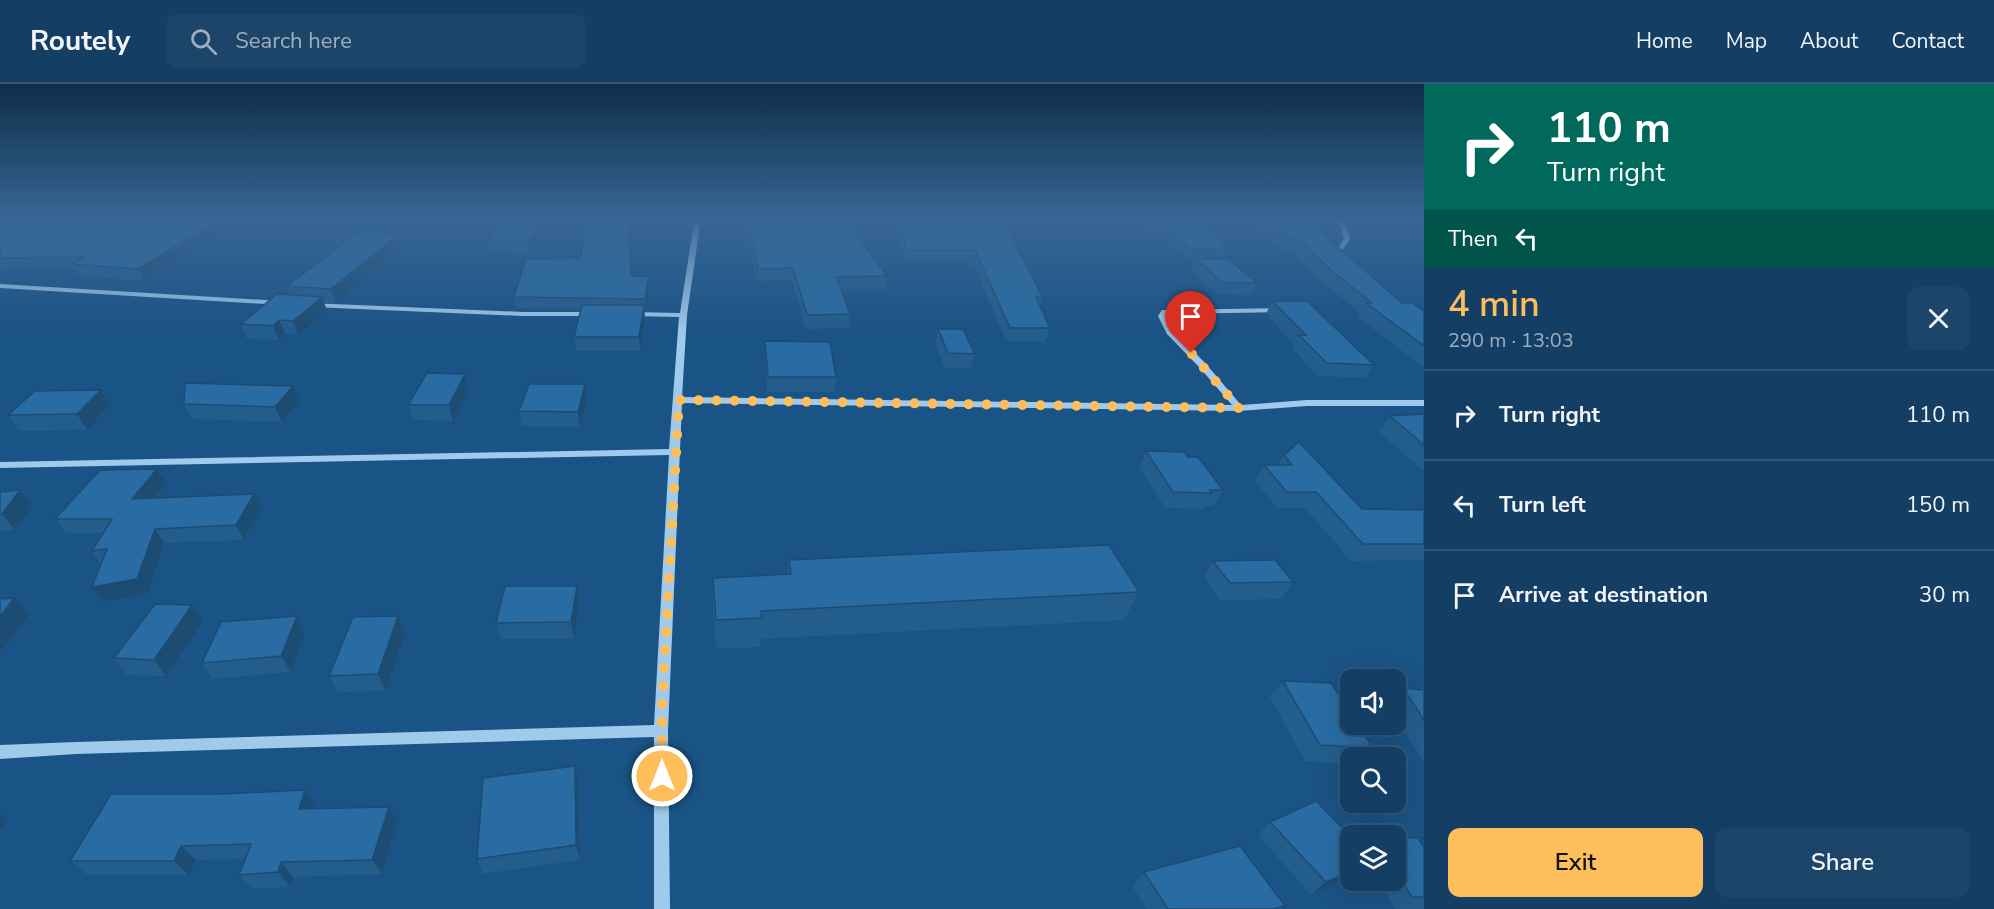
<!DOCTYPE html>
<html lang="en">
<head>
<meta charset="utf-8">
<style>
	body { margin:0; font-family:"Nunito Sans",sans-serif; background:#1d456a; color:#f1f3f6; height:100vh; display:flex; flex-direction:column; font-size:22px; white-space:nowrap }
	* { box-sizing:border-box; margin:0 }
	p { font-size:20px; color:#9daebf }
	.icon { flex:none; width:33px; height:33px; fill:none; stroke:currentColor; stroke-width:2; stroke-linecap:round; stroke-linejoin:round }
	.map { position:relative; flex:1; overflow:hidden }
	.sheet { display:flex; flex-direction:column; background:#143e64; width:570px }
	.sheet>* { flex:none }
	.hud { background:#00695c; color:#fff; overflow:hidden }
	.tools { position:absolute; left:1340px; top:585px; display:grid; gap:12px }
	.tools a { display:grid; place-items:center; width:66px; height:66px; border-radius:12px; background:#143e64; box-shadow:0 6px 24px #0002,0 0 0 2px #335778; font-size:30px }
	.pin { position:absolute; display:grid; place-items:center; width:51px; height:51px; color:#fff; margin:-62px -26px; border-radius:50% 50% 50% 0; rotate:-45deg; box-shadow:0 0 6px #0007 }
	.pin .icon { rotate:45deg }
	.me { position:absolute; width:66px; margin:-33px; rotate:0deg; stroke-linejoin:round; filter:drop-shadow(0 0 4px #0008) }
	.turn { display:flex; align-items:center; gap:21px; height:126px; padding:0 24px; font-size:27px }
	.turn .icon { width:78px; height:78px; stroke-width:2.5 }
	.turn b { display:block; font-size:42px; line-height:51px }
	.then { display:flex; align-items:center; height:57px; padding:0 24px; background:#0003; gap:12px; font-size:22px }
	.round { display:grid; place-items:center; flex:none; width:63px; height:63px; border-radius:12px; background:#1d456a }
	.overview { display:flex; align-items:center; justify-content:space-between; height:102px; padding:0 24px }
	h1 { font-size:36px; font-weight:600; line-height:45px; color:#febe5c }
	.action { display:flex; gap:12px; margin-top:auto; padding:12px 24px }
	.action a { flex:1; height:69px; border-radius:12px; background:#febe5c; color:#111; font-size:24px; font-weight:600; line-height:69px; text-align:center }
	.action a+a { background:#1d456a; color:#f1f3f6 }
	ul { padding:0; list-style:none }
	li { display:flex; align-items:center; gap:18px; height:90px; padding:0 24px; border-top:2px solid #335778 }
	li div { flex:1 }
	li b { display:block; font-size:22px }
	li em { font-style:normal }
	header { display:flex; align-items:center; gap:36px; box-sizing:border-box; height:84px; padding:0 30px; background:#143e64; border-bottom:2px solid #335778 }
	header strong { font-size:28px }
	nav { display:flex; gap:33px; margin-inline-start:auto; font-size:21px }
	.search { width:420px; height:54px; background:#1d456a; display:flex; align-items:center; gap:15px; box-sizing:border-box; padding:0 21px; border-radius:12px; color:#9daebf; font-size:22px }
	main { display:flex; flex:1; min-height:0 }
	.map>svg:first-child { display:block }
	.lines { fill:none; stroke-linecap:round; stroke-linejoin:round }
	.minor { fill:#a0caeb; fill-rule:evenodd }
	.wall { fill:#235d8c }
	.shaded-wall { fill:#1d4c72 }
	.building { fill:#296ca3; stroke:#1d4c72; stroke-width:1.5 }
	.route { stroke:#febe5c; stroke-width:10; stroke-dasharray:0 18 }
</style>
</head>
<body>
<header>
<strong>Routely</strong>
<div class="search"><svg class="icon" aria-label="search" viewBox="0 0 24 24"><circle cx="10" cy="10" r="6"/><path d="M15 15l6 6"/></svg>Search here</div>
<nav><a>Home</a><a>Map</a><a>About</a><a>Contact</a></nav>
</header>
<main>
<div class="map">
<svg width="1424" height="825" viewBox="0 0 1424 825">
	<rect width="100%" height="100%" fill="#1a5385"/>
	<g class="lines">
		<g class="minor">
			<path d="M491 134H519L520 135 517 137 494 136Z"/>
			<path d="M533 134H598L601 136 598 138 531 137V135Z"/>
			<path d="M614 134H701L687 231 682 313 1232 321 1200 284 1167 250 1158 232 1162 226H1165L1280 224 1284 226 1283 228 1167 230 1166 232 1173 246 1206 280 1241 321 1307 316H1424V322H1307L1239 327 682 319 668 647 670 825H654V653L76 670 0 675V661L76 658 654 641 669 371 0 384V378L669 365 679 233 633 232 629 230 633 228 680 229 694 138 612 137V135Z"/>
			<path d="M1330 134H1337L1346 141 1350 155 1341 168 1336 167 1344 155 1340 142Z"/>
			<path d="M0 200 281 217 285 219 281 221 0 204Z"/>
			<path d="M309 219 523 228H593L597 230 593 232H523L312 223H309Z"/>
		</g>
	</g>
	<g class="wall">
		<path d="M0 134 232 142 144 197 79 192 74 185 0 186Z"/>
		<path d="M585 134H617L631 192H649V203L646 227 644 226 645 235 640 267H576L574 253 581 225 516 224 514 213 581 174Z"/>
		<path d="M743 134H845L887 192 885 205H842L850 230 849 244 806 245 792 196 757 197Z"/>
		<path d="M895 134H999L1043 214 1040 224 1050 244 1045 258 1006 257 972 178H905Z"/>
		<path d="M1134 134H1198L1219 155V156L1230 164 1225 173 1186 175Z"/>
		<path d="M1244 134H1305L1402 219 1424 227V281L1423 283 1358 233 1360 229 1324 199 1290 166H1283Z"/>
		<path d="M546 140 530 171 490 170 488 157Z"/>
		<path d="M401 163 336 219 324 218 327 227 298 251 285 250 279 256 247 255 241 240 290 211 287 202Z"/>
		<path d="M1196 175 1257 199 1251 211 1218 210 1191 185Z"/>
		<path d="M1272 217 1374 281 1366 294 1318 292 1292 264 1294 260 1266 230Z"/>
		<path d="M938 245 975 270 971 284H945L935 259Z"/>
		<path d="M765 257 836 293 835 308H767L765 272Z"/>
		<path d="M465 290 468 305 453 337 413 336 408 321Z"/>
		<path d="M585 300 587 315 580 343 522 342 519 327Z"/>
		<path d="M101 306 110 321 87 346 19 347 8 331Z"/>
		<path d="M299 317 282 338 192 335 184 320Z"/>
		<path d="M1424 330V387L1379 348 1390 332Z"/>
		<path d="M1146 367 1188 373 1223 406 1213 422H1204L1203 425 1165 424 1139 383Z"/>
		<path d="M1284 371 1362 425 1424 426V476L1351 477 1305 424H1277L1255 397 1264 381H1278Z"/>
		<path d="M157 385 166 399 154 414 254 410 261 424 244 456 164 459 148 509 103 518 92 503 101 480 92 467 103 449H66L55 435Z"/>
		<path d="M20 406 33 422 15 446 0 447V408Z"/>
		<path d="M789 476 1139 508 1124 536 761 555 760 563 716 565 713 523V494L787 490Z"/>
		<path d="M1213 477 1293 498 1281 515 1219 516 1204 493Z"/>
		<path d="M579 518 574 555H501L496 539Z"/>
		<path d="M297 532 305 548 291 588 213 595 202 579Z"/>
		<path d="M398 532 405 549 386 607 338 608 329 592Z"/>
		<path d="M203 538 166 592 127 591 114 574Z"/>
		<path d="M1283 597 1373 664 1364 674H1350V680L1305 677 1270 613Z"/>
		<path d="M1403 604 1424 606V679L1395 633V612Z"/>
		<path d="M578 698 580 776 483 790 477 775Z"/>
		<path d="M305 706 316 721 315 725 397 738 382 790 293 793 290 803 253 805 239 791 245 775 196 776 188 791H88L70 777 220 710Z"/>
		<path d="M1270 738 1350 793 1311 811 1258 751Z"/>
		<path d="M1395 754 1420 757 1423 762H1424V825H1395L1377 796H1395Z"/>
		<path d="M1144 788 1285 822 1281 825H1147L1132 802Z"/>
	</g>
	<g class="shaded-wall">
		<path d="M223 134H228L232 142 144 197 138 185Z"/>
		<path d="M541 134H546V140L530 171 528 158Z"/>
		<path d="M398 151 401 163 336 219 331 205Z"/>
		<path d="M649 192V203L646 227 645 215Z"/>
		<path d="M322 213 327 227 298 251 293 237Z"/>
		<path d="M644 221 645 235 640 267 639 253Z"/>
		<path d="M279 236 285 250 279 256 273 242Z"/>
		<path d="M465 290 468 305 453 337 449 321Z"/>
		<path d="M585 300 587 315 580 343 578 328Z"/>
		<path d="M293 302 299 317 282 338 275 323Z"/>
		<path d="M101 306 110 321 87 346 77 330Z"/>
		<path d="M157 385 166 399 142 430 132 415Z"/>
		<path d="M20 406 33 422 15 446 2 430Z"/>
		<path d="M254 410 261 424 244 456 236 441Z"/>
		<path d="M155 445 164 459 148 509 103 518 92 503Z"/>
		<path d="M577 502 579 518 574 555 571 538Z"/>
		<path d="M14 514 29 530 2 567 0 565V533Z"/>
		<path d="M192 521 203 538 166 592 154 576Z"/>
		<path d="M297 532 305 548 291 588 281 572Z"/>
		<path d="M398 532 405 549 386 607 378 590Z"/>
		<path d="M575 682 578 698 580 776 576 761Z"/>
		<path d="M305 706 316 721 310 740 299 725Z"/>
		<path d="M389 723 397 738 382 790 372 776Z"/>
		<path d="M0 730 7 736 0 746Z"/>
		<path d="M181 762 196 776 188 791 174 777Z"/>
		<path d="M281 778 293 793 290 803 278 788Z"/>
		<path d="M1350 788V793L1311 811 1326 798Z"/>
	</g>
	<g class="building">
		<path d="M0 134H223L138 185 72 180 86 173 0 174Z"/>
		<path d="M504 134H541L528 158 488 157Z"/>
		<path d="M585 134H615L614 136H628L631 192H649L645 215 514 213 526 175 581 174Z"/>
		<path d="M746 134H845L887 192 837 193 850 230 807 231 793 184 758 185Z"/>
		<path d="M899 134H999L1008 145 1043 214 1036 213 1050 244H1010L975 166H907Z"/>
		<path d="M1149 134H1198L1219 155H1217L1230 164 1190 165Z"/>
		<path d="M1265 134H1305L1402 219H1412L1424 227V262L1366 219H1372L1331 186 1296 153H1289Z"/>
		<path d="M361 146 398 151 331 205 287 202Z"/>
		<path d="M1196 175H1228L1257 199H1223Z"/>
		<path d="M277 210 322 213 293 237 279 236 273 242 241 240Z"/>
		<path d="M1272 217H1307L1374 281 1327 279 1299 251H1306Z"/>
		<path d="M582 221H644L639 253H574Z"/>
		<path d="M938 245H963L975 270 948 269Z"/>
		<path d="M765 257 830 258 836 293H768Z"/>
		<path d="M427 289 465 290 449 321H408Z"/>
		<path d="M185 299 293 302 275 323 184 320Z"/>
		<path d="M529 300H585L578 328 519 327Z"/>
		<path d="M101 306 77 330 8 331 35 307Z"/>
		<path d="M1424 330V361L1390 332Z"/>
		<path d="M1299 358 1362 425 1424 426V460H1363L1316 408H1287L1264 381H1292L1284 371Z"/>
		<path d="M1146 367 1184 368 1188 373H1198L1223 406H1210L1212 409 1173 408Z"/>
		<path d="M157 385 132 415 254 410 236 441 155 445 137 495 92 503 107 465 92 467 112 435H55L100 386Z"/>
		<path d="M20 406 2 430H0V408Z"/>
		<path d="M1109 461 1139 508 761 527 762 534 716 536 713 494 791 490 789 476Z"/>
		<path d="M1275 476 1293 498 1230 499 1213 477Z"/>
		<path d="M505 502H577L571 538 496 539Z"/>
		<path d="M14 514 0 533V515Z"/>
		<path d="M155 520 192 521 154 576 114 574Z"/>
		<path d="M297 532 281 572 202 579 221 538Z"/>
		<path d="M398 532 378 590 329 592 353 533Z"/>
		<path d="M1283 597 1331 599 1350 628V640H1358L1373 664 1320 661Z"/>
		<path d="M1403 604 1424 606V636Z"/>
		<path d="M575 682 576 761 477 775 483 694Z"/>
		<path d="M305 706 299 725 389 723 372 776 281 778 278 788 239 791 251 760 181 762 174 777H70L111 710H220Z"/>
		<path d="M1316 717 1350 752V788L1326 798 1270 738Z"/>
		<path d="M1395 754H1424L1419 756 1423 762H1424V813H1412L1395 786Z"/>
		<path d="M1240 762 1285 822 1273 825H1168L1144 788Z"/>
	</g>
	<linearGradient id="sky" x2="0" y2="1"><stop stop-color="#0e2e49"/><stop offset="0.54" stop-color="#386694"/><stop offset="1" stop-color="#386694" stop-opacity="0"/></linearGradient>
	<rect width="1424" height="249" fill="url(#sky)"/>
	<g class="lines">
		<path class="route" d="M662 692V624L679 316 1239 324 1191 269"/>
	</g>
</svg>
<div class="tools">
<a><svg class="icon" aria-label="sound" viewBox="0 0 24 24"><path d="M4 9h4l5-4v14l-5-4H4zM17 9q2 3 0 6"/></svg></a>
<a><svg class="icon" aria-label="search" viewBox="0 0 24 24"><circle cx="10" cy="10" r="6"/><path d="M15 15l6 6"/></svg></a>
<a><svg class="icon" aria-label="layers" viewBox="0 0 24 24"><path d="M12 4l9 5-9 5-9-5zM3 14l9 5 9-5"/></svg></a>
</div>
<div class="pin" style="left:1191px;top:269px;background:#d93025"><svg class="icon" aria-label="arrive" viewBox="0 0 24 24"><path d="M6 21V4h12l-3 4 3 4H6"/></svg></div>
<svg class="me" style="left:662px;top:692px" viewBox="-20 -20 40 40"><circle r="17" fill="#febe5c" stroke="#fff" stroke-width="3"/><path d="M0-11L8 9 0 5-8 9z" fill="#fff"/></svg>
</div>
<section class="sheet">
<div class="hud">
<div class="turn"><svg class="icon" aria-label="right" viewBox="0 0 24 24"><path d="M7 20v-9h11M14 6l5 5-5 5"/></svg><div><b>110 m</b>Turn right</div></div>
<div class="then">Then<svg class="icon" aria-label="left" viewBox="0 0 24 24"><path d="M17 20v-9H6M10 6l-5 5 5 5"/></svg></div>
</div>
<div class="overview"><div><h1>4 min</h1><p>290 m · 13:03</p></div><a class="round"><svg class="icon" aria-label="close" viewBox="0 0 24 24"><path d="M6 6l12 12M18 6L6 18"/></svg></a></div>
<ul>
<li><svg class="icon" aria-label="right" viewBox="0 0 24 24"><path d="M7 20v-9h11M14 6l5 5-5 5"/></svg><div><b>Turn right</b></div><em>110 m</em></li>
<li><svg class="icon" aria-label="left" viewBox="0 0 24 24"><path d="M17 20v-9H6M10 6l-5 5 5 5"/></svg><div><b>Turn left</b></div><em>150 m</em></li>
<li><svg class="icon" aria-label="arrive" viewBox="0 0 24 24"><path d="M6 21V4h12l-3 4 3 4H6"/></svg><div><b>Arrive at destination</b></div><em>30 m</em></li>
</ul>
<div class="action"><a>Exit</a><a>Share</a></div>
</section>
</main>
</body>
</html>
